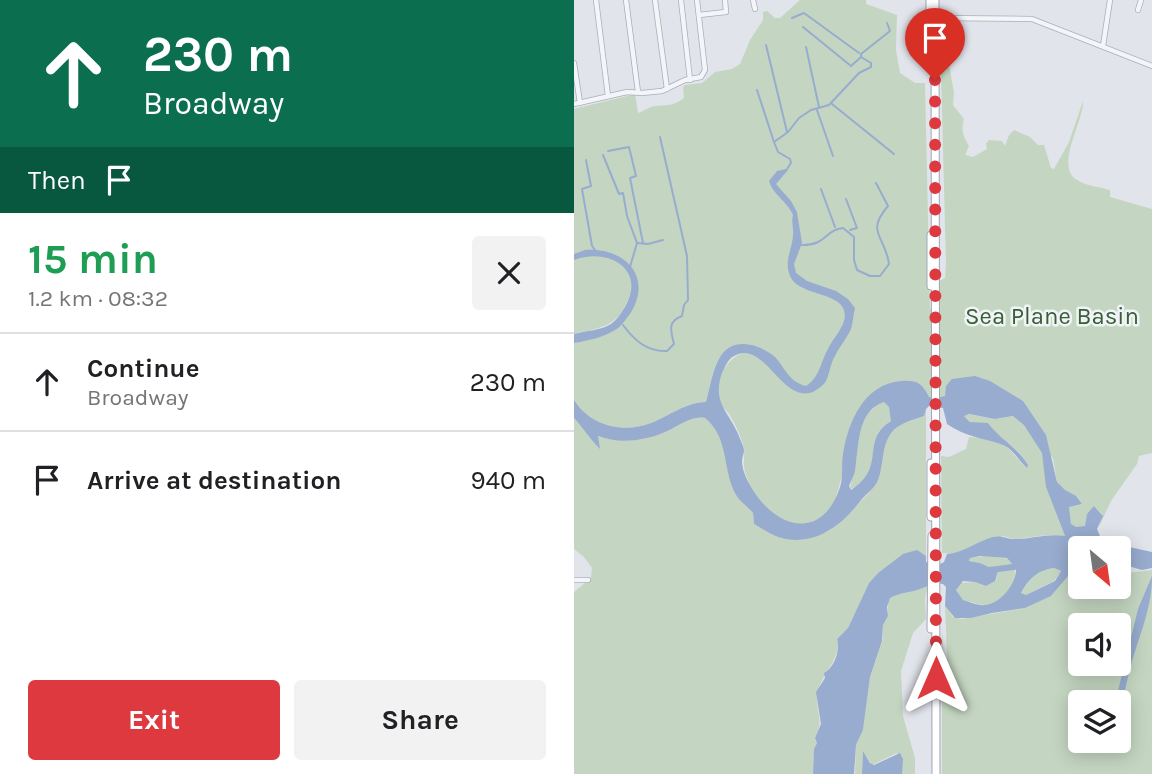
<!DOCTYPE html>
<html lang="en">
<head>
<meta charset="utf-8">
<style>
	body { margin:0; font-family:Karla,sans-serif; background:#f2f2f2; color:#202124; height:100vh; display:flex; flex-direction:column; font-size:26px; white-space:nowrap }
	* { box-sizing:border-box; margin:0 }
	p { font-size:23px; color:#757577 }
	.icon { flex:none; width:38px; height:38px; fill:none; stroke:currentColor; stroke-width:2; stroke-linecap:round; stroke-linejoin:round }
	.map { position:relative; flex:1; overflow:hidden }
	.panel { display:flex; flex-direction:column; background:#fff; width:574px }
	.panel>* { flex:none }
	.guide { background:#0b6e4f; color:#fff; overflow:hidden }
	.needle { width:46px; rotate:151deg }
	.fabs { position:absolute; left:494px; top:536px; display:grid; gap:14px }
	.fabs a { display:grid; place-items:center; width:63px; height:63px; border-radius:7px; background:#fff; box-shadow:0 4px 18px #0003; font-size:35px }
	.pin { position:absolute; display:grid; place-items:center; width:60px; height:60px; color:#fff; margin:-72px -30px; border-radius:50% 50% 50% 0; rotate:-45deg; box-shadow:0 0 7px #0007 }
	.pin .icon { rotate:45deg }
	.me { position:absolute; width:77px; margin:-38px; rotate:0deg; stroke-linejoin:round; filter:drop-shadow(0 0 5px #0008) }
	.turn { display:flex; align-items:center; gap:24px; height:147px; padding:0 28px; font-size:32px }
	.turn .icon { width:91px; height:91px; stroke-width:2.5 }
	.turn b { display:block; font-size:49px; line-height:60px }
	.then { display:flex; align-items:center; height:66px; padding:0 28px; background:#0003; gap:14px; font-size:26px }
	.round { display:grid; place-items:center; flex:none; width:74px; height:74px; border-radius:7px; background:#f2f2f2 }
	.overview { display:flex; align-items:center; justify-content:space-between; height:119px; padding:0 28px }
	h1 { font-size:42px; font-weight:700; line-height:52px; color:#1e9e55 }
	.cta { display:flex; gap:14px; margin-top:auto; padding:14px 28px }
	.cta a { flex:1; height:80px; border-radius:7px; background:#dd393f; color:#fff; font-size:28px; font-weight:700; line-height:80px; text-align:center }
	.cta a+a { background:#f2f2f2; color:#202124 }
	ul { padding:0; list-style:none }
	li { display:flex; align-items:center; gap:21px; height:98px; padding:0 28px; border-top:2px solid #e0e0e0 }
	li div { flex:1 }
	li b { display:block; font-size:26px }
	li em { font-style:normal }
	main { display:flex; flex:1; min-height:0 }
	.map>svg:first-child { display:block }
	.green { fill:#c4d6c1; fill-rule:evenodd }
	.water { fill:#98accf; fill-rule:evenodd }
	.lines { fill:none; stroke-linecap:round; stroke-linejoin:round }
	.stream { stroke:#98accf; stroke-width:2 }
	.river { stroke:#98accf; stroke-width:6 }
	.street-casing { stroke:#a9aeb9; stroke-width:6 }
	.primary-casing { stroke:#9fa6b8; stroke-width:9 }
	.street { stroke:#f4f5f9; stroke-width:4.5 }
	.primary { stroke:#fff; stroke-width:7 }
	.route { stroke:#dd393f; stroke-width:12; stroke-dasharray:0 21.6 }
	.labels { text-anchor:middle; dominant-baseline:central; stroke-width:5; stroke-linejoin:round; paint-order:stroke }
	.park-label { font-size:24px; fill:#366233; stroke:#f1f3f8 }
</style>
</head>
<body>
<main>
<section class="panel">
<div class="guide">
<div class="turn"><svg class="icon" aria-label="ahead" viewBox="0 0 24 24"><path d="M12 20V5M6 11l6-6 6 6"/></svg><div><b>230 m</b>Broadway</div></div>
<div class="then">Then<svg class="icon" aria-label="arrive" viewBox="0 0 24 24"><path d="M6 21V4h12l-3 4 3 4H6"/></svg></div>
</div>
<div class="overview"><div><h1>15 min</h1><p>1.2 km · 08:32</p></div><a class="round"><svg class="icon" aria-label="close" viewBox="0 0 24 24"><path d="M6 6l12 12M18 6L6 18"/></svg></a></div>
<ul>
<li><svg class="icon" aria-label="ahead" viewBox="0 0 24 24"><path d="M12 20V5M6 11l6-6 6 6"/></svg><div><b>Continue</b><p>Broadway</p></div><em>230 m</em></li>
<li><svg class="icon" aria-label="arrive" viewBox="0 0 24 24"><path d="M6 21V4h12l-3 4 3 4H6"/></svg><div><b>Arrive at destination</b></div><em>940 m</em></li>
</ul>
<div class="cta"><a>Exit</a><a>Share</a></div>
</section>
<div class="map">
<svg width="578" height="774" viewBox="0 0 578 774">
	<rect width="100%" height="100%" fill="#e1e4eb"/>
	<g class="green">
		<path d="M226 0H292V4L323 15 322 50 326 73 341 83H351L356 309 360 307 365 281 371 278 372 264 366 35 368 24 380 93 379 105 390 119C387 130 389 136 395 146L391 155 399 157 413 149 412 144 415 140 428 141 431 146 435 135 440 130 456 137 464 145H470L477 168 480 169 495 142 509 101C510 121 480 167 503 180 512 186 526 187 536 190V197L578 209V453L565 456 563 464 537 501 525 527 528 514 520 506 511 526 502 528 497 524 495 507 508 504 502 496 490 498 488 488 483 482 479 458 453 429 468 453 471 466 472 487 491 536 473 535 441 539 429 536 379 554 368 553 367 456 375 457 392 449 395 437 409 438 432 446 450 466 454 467C446 447 426 440 414 423H398L390 416 393 414 421 419 441 416 351 403 338 388 300 403 296 412 303 404 310 402 315 407 318 419C313 425 307 427 303 435 296 451 303 467 289 481 284 486 280 488 276 489L283 456C279 461 273 467 270 473 263 484 265 502 253 512 219 543 184 508 172 475 168 465 171 458 170 449 168 438 161 423 155 414 152 410 148 407 145 401 139 383 152 358 169 353L161 345C138 354 138 382 132 402 109 403 97 415 77 423 51 433 13 428 0 401V343L23 337 56 314 54 300C42 328 27 327 0 334V109L61 94 64 113C70 111 75 107 81 106 93 105 100 106 110 98L109 87 111 85 128 83 141 72 158 69 166 64 176 40 189 20V12L193 11 201 18H206Z"/>
		<path d="M352 407V560L351 555 323 559 304 573 295 583 274 628 263 639C267 659 250 671 244 690 239 706 252 721 241 737L243 743 240 750 239 774H0V592L17 578 18 568 10 557 0 549V418L15 433 23 446V436C45 443 68 441 89 433 102 428 117 415 131 418 158 439 147 473 164 498 168 503 175 508 179 513L180 524 204 537 228 540 255 531 295 493 313 435 328 424 350 416Z"/>
		<path d="M412 556 436 559C449 575 434 598 417 604 408 607 398 602 389 600L382 590 386 583 401 582 412 586 422 580 424 571 406 563 395 561 396 558Z"/>
		<path d="M480 568 487 571 480 581 452 595 447 594C455 578 463 570 480 568Z"/>
		<path d="M505 568 506 586H544V574L578 570V774H368V626L370 669 373 673C373 650 372 629 371 606L379 617 388 619 451 608 478 595 495 575ZM506 625H544V663H506ZM506 702H544V740H506Z"/>
		<path d="M354 584 351 598 352 619 339 633 327 671 329 716 341 758V774H328V767L323 753 298 765 289 751 288 774H281L282 745 289 730 296 677 309 639V625L314 616V602L316 598 327 592 343 590Z"/>
	</g>
	<g class="water">
		<path d="M212 169 214 170 202 184 217 201 223 212 228 243 220 264 222 273 233 281 262 291 274 299 281 308C279 315 279 323 277 329 273 338 266 346 261 356 256 364 256 373 252 381 249 386 241 392 235 393 206 399 189 339 160 356 154 359 151 367 148 373 137 405 157 412 167 441 168 444 170 447 170 451 170 454 168 457 168 461 168 471 174 482 179 490 203 529 247 540 265 490 270 478 267 466 269 454 274 422 290 384 327 381 343 380 348 383 355 397L362 398 371 396 372 386 378 379 401 376 416 381 449 401 472 435 483 482 491 490 502 496 508 504 495 507 497 524 502 527 511 526 513 514 520 506 529 516 523 529 528 541 578 552V568L568 570 544 563V548H506V567L495 575 477 596 451 608 418 613 397 618H381L371 606 372 587 369 584C358 583 355 586 346 589 335 593 327 592 316 598L313 607 314 616 309 625 308 641 296 677 289 730 282 745 280 774H239L240 749 243 743 241 738 247 724 242 692 251 678 250 673C261 667 266 650 263 639L274 628 295 583 304 573 329 554 343 550 352 556V562L362 566 370 562 373 554C389 553 404 541 419 537 428 535 432 539 441 539 458 539 473 533 491 536L472 487 468 453 450 425 439 416 421 419 395 414 390 416 396 422 414 423C426 439 443 447 454 465L453 468C445 461 439 449 429 445 410 438 391 437 373 424L369 408 355 406 352 409 350 416C339 420 325 423 317 433 307 447 310 465 304 480 300 489 293 493 287 500 267 527 238 548 204 537 196 534 187 528 180 524L179 513C175 508 168 503 164 498 147 473 157 439 131 418 117 415 102 428 89 433 69 441 44 444 24 436L26 449C16 439 10 429 0 418V400C16 426 49 434 77 423 97 415 110 403 132 402 139 378 141 337 177 345 184 346 196 352 201 357 212 369 215 382 232 386 246 377 246 363 254 349 258 340 267 331 270 321 278 291 228 298 217 278 209 263 218 250 219 236 220 228 217 223 219 215 213 201 199 195 195 181L203 171ZM310 402 315 407 317 421C285 441 314 466 277 490L275 486C277 481 280 476 281 471 285 448 282 411 310 402ZM406 556 433 558 442 568C443 583 427 604 411 605 404 606 396 602 389 600L382 590 389 581 401 582 412 586 421 581 424 571 406 563 395 561 396 558ZM480 568 487 571 481 581 452 595 447 593C455 578 464 570 480 568Z"/>
		<path d="M11 250C50 247 80 276 56 314 51 320 48 326 41 330 30 337 13 341 0 343V334C11 331 28 330 37 324 43 320 47 313 51 307 73 269 34 247 0 260V254Z"/>
		<path d="M578 576C578 612 563 639 555 673 550 691 549 709 544 727V702H541L542 699 564 609Z"/>
		<path d="M289 751 296 763 300 765 326 753 329 759 328 774H288Z"/>
	</g>
	<g class="lines">
		<g class="stream">
			<path d="M218 18 230 13 285 53"/>
			<path d="M229 27 277 66 287 57V54L316 31 313 23"/>
			<path d="M192 45 213 132"/>
			<path d="M232 47 245 107"/>
			<path d="M183 90 200 142"/>
			<path d="M258 104 320 154"/>
			<path d="M243 110 259 156"/>
			<path d="M34 151 55 147 62 176 56 178 69 243"/>
			<path d="M29 155 45 194 49 193 53 216 63 243"/>
			<path d="M12 160 17 186 8 189 18 246 21 250"/>
			<path d="M213 169 217 163 216 159 204 152 200 142 214 132 225 118 237 110 255 105 285 73 297 67V63L287 57"/>
			<path d="M247 189 261 227"/>
			<path d="M272 199 283 228 276 230"/>
			<path d="M227 245C252 246 251 230 269 228L280 237V260L283 270 296 276H306L315 264C311 235 291 233 314 206L302 183"/>
			<path d="M56 267 63 243 74 244 89 240"/>
			<path d="M49 325C60 340 73 352 93 351L100 344C97 332 93 321 108 316L110 305 114 300 113 256 86 137"/>
		</g>
		<path class="river" d="M416 570 447 566"/>
		<defs>
			<g id="street">
				<path d="M22 0 34 96"/>
				<path d="M52 0 64 92"/>
				<path d="M81 0 93 89"/>
				<path d="M107 0 116 80"/>
				<path d="M179 0 181 9"/>
				<path d="M564 10 567 0"/>
				<path d="M125 15 152 12 151 0"/>
				<path d="M361 18 458 19 578 66"/>
				<path d="M529 46 536 0"/>
				<path d="M0 63 6 103"/>
				<path d="M0 104 53 92 68 93 88 91 111 80 127 77 131 70 123 0"/>
				<path d="M0 580H14"/>
			</g>
			<g id="primary">
				<path d="M356 0V48"/>
				<path d="M361 0 362 774"/>
				<path d="M357 286V235"/>
				<path d="M357 463V517"/>
				<path d="M357 629 358 536"/>
			</g>
		</defs>
		<use href="#street" class="street-casing"/>
		<use href="#primary" class="primary-casing"/>
		<use href="#street" class="street"/>
		<use href="#primary" class="primary"/>
	</g>
	<g class="lines">
		<path class="route" d="M361 80 362 678"/>
	</g>
	<g class="labels">
		<g class="park-label">
			<text x="478" y="316">Sea Plane Basin</text>
		</g>
	</g>
</svg>
<div class="fabs">
<a><svg class="needle" viewBox="-14 -14 28 28"><path d="M0-13l5 13h-10z" fill="#e53935"/><path d="M0 13l5-13h-10z" fill="#757577"/></svg></a>
<a><svg class="icon" aria-label="sound" viewBox="0 0 24 24"><path d="M4 9h4l5-4v14l-5-4H4zM17 9q2 3 0 6"/></svg></a>
<a><svg class="icon" aria-label="layers" viewBox="0 0 24 24"><path d="M12 4l9 5-9 5-9-5zM3 14l9 5 9-5"/></svg></a>
</div>
<div class="pin" style="left:361px;top:80px;background:#d93025"><svg class="icon" aria-label="arrive" viewBox="0 0 24 24"><path d="M6 21V4h12l-3 4 3 4H6"/></svg></div>
<svg class="me" style="left:362px;top:678px" viewBox="-20 -20 40 40"><path d="M0-17L14 15 0 8-14 15z" fill="#dd393f" stroke="#fff" stroke-width="4"/></svg>
</div>
</main>
</body>
</html>
